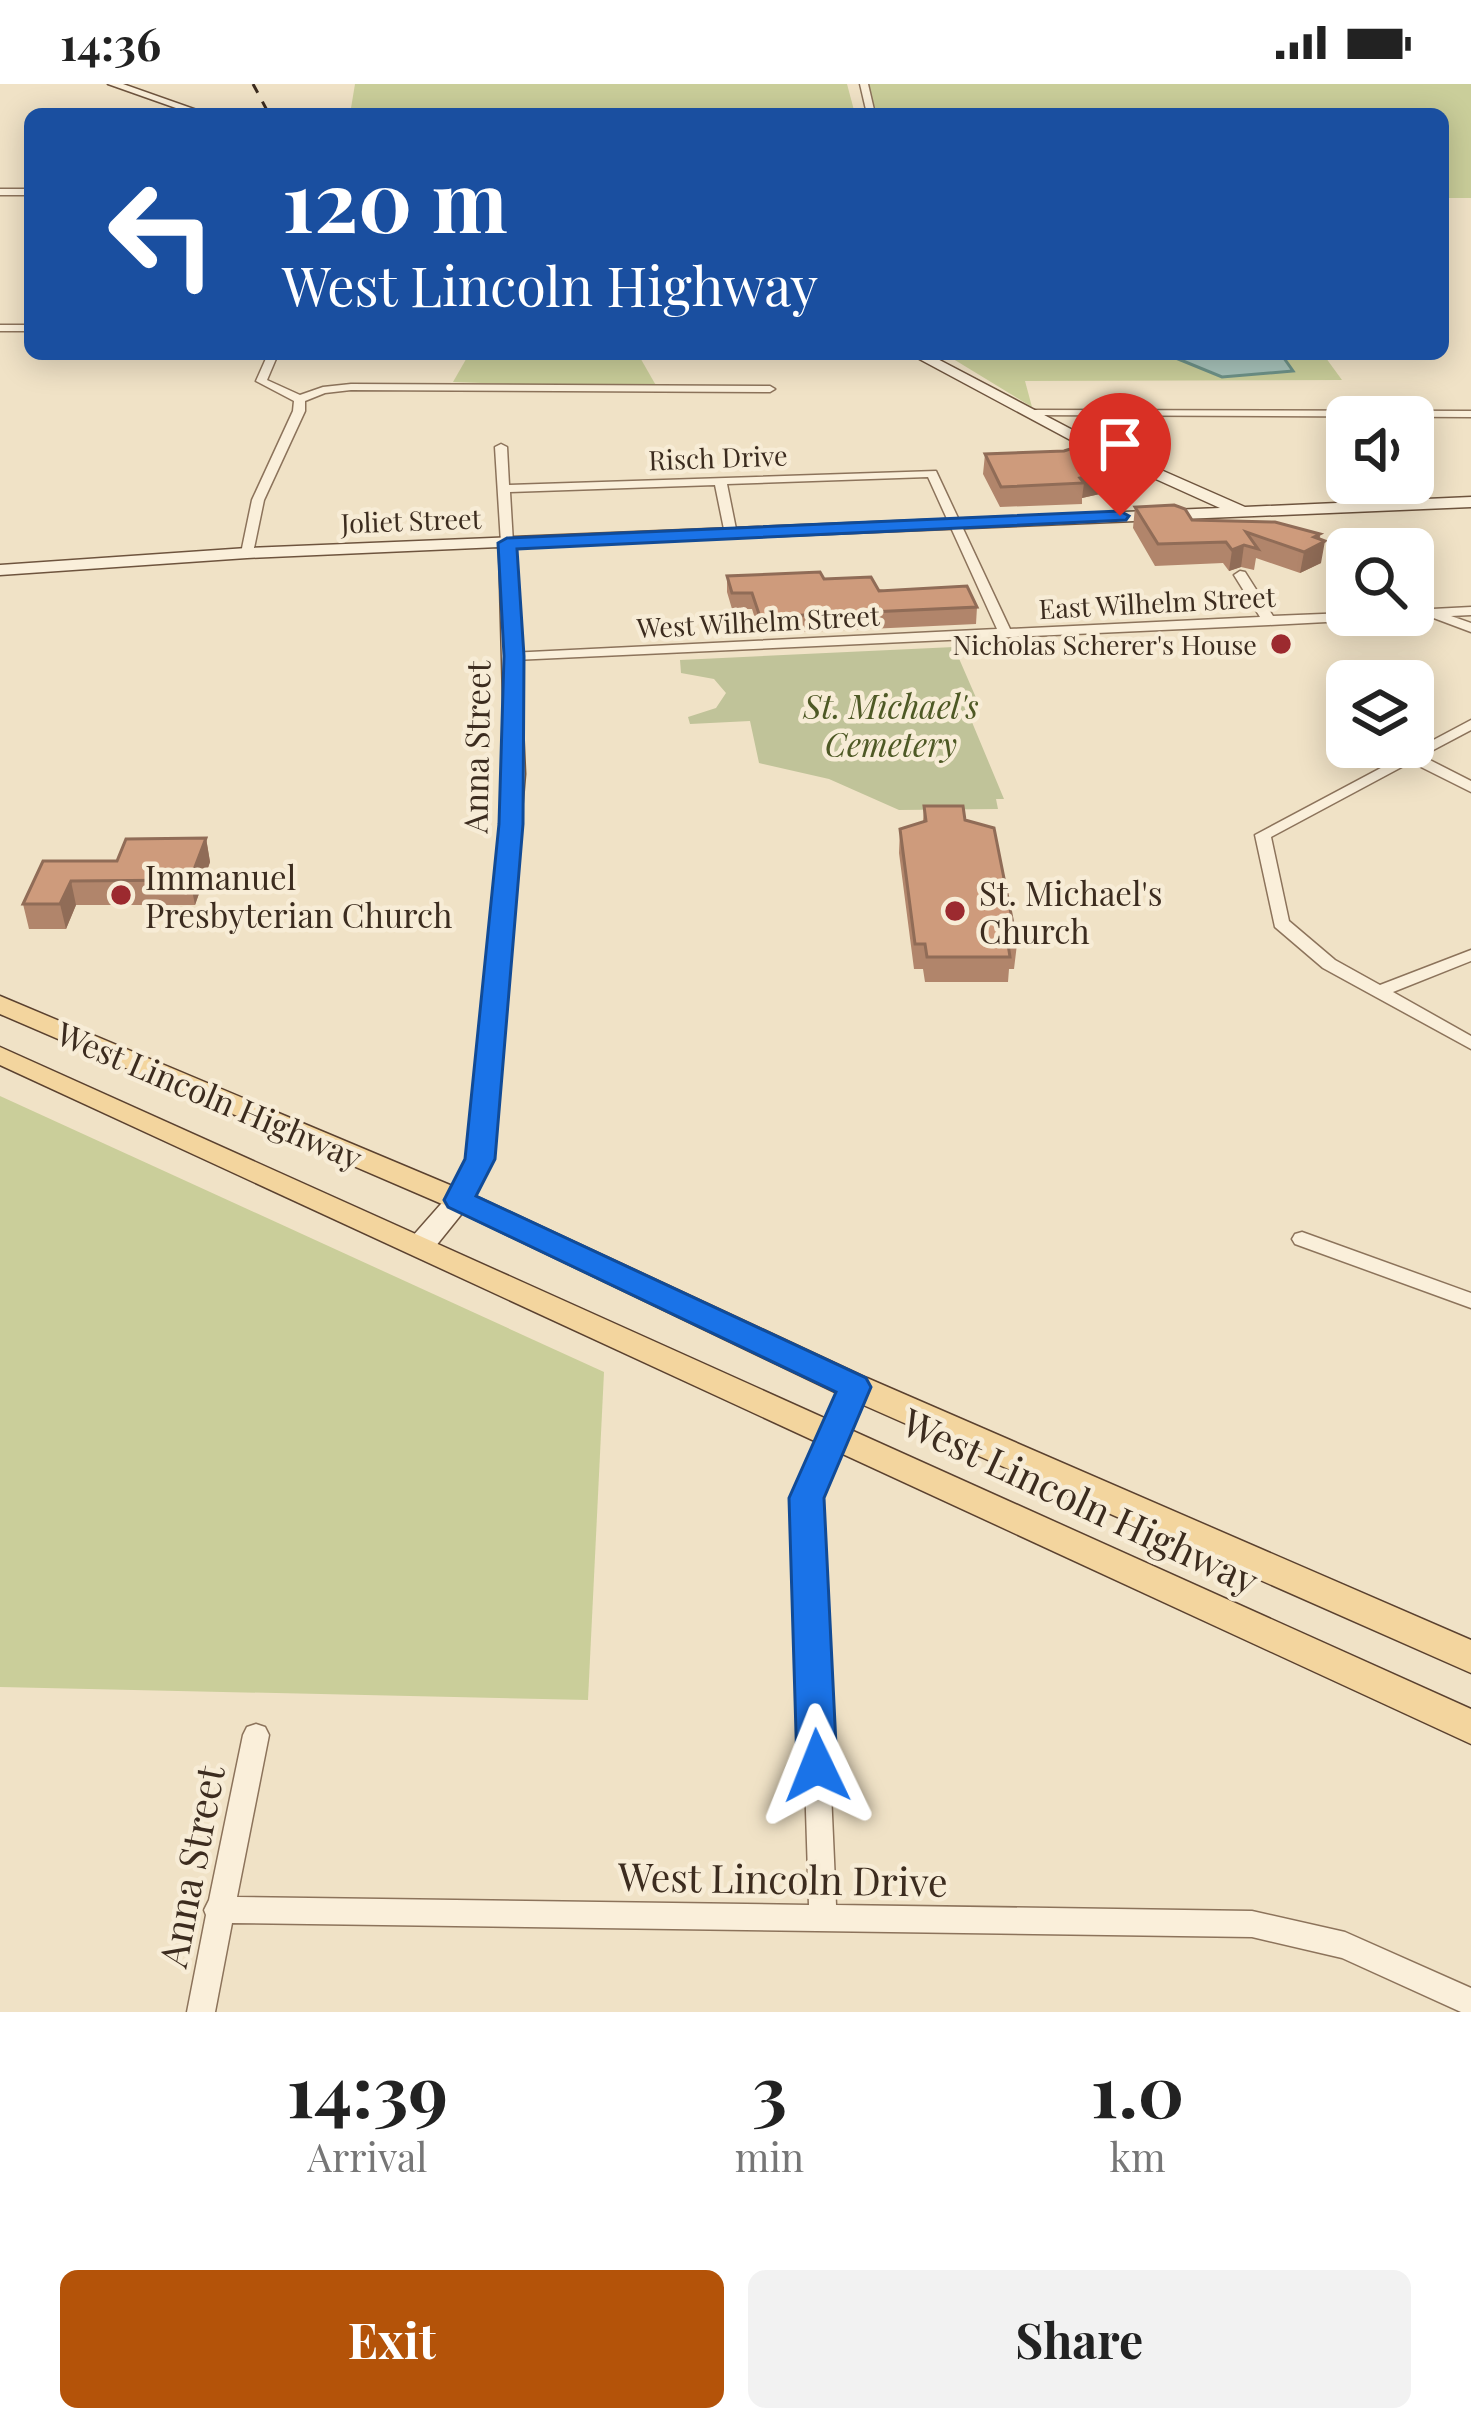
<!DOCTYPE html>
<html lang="en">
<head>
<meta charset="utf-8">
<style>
	body { margin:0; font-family:"Playfair Display",serif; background:#f2f2f2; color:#222; height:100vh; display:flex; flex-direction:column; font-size:45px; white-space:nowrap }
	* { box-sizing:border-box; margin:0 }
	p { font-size:39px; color:#767676 }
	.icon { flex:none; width:66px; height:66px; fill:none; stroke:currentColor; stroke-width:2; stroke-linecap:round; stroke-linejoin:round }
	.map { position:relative; height:1928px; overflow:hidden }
	.panel { display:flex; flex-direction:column; background:#fff; flex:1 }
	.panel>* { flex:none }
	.hud { position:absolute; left:24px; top:24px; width:1425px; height:252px; border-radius:18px; box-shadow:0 6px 30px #0003; background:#1a4fa0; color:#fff; overflow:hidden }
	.tools { position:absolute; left:1326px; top:312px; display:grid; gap:24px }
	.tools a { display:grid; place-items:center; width:108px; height:108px; border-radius:18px; background:#fff; box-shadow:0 6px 30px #0003; font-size:60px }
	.pin { position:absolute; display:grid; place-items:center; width:102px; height:102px; color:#fff; margin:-123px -51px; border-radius:50% 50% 50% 0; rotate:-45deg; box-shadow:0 0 12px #0007 }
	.pin .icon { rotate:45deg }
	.me { position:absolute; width:132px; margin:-66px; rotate:358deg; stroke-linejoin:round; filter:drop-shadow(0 0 9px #0008) }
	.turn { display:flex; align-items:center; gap:42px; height:252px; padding:0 60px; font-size:54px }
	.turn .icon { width:156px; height:156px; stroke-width:2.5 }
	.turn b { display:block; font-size:84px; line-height:102px }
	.eta { display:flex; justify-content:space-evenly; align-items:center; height:204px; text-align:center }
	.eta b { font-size:72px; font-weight:700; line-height:84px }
	.primary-button { display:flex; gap:24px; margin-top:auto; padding:24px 60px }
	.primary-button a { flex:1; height:138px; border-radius:18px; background:#b45309; color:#fff; font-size:48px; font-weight:700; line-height:138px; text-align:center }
	.primary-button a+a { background:#f2f2f2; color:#222 }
	.status { display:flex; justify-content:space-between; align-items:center; height:84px; padding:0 60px; background:#fff; direction:ltr }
	.status svg { height:33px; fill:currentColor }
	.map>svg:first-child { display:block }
	.green { fill:#cace9a }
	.cemetery { fill:#c0c399 }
	.water { fill:#a8c3ba; stroke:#6e9288; stroke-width:3 }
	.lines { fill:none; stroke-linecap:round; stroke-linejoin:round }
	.street-casing { stroke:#8c735b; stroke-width:3 }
	.secondary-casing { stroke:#6e543e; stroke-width:3 }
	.primary-casing { stroke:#5a412f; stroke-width:3 }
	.street { fill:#faefda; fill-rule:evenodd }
	.secondary { fill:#faefda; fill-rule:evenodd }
	.primary { fill:#f3d59e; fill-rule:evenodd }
	.rail { stroke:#3c2c1f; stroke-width:3; stroke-dasharray:10 10; stroke-linecap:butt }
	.wall { fill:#b1856b }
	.shaded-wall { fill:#906c57 }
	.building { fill:#ce9b7c; stroke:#906c57; stroke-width:3 }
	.route { fill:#1a73e8; stroke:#114b97; stroke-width:3 }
	.poi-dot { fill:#9c2a2f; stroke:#f7ecd6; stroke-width:4.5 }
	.labels { text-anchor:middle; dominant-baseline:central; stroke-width:9; stroke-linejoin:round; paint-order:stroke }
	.far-street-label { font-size:27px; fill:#3c2c1f; stroke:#f7ecd6 }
	.far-poi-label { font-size:27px; fill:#3c2c1f; stroke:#f7ecd6; text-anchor:end }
	.park-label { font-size:33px; font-style:italic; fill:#4e5925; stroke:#f7ecd6 }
	.street-label { font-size:33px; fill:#3c2c1f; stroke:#f7ecd6 }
	.poi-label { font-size:33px; fill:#3c2c1f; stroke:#f7ecd6; text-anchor:start }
	.near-street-label { font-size:39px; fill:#3c2c1f; stroke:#f7ecd6 }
</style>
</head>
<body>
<div class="status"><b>14:36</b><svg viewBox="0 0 49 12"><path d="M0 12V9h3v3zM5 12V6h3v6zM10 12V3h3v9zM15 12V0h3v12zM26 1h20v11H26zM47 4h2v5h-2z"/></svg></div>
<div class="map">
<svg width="1471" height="1928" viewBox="0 0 1471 1928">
	<rect width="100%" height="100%" fill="#f0e2c6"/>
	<g class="green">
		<path d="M355 0H847L855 30H350Z"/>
		<path d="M865 0H1471V114H1443V30H874Z"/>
		<path d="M469 270H638L658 305 453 298Z"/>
		<path d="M945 270H1323L1342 296 1025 297 1032 323Z"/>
		<path d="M0 1012 604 1288 588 1616 0 1603Z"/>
	</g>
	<path class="cemetery" d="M954 563 977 616 964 619 1004 715H996L998 725 899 726 829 695 759 679 750 637 690 640 688 633 716 624 726 609 714 595 681 589 680 576Z"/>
	<path class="water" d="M1166 270H1281L1293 287 1222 293Z"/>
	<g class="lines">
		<defs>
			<g id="street">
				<path d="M860 0H868L875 30H867Z"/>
				<rect x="0" y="105" width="30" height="6"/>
				<rect x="0" y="241" width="30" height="6"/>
				<path d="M268 270H278L267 296 300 311 323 303 351 300 770 302 775 305 770 308 351 306 325 309 305 317V327L264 416 253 469 247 473 241 469 252 416 293 327 294 317 256 297Z"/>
				<path d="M1030 326 1471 327V333L1026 331V327Z"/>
				<path d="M501 360 507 363 509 401 936 387 1010 545 1260 533 1234 491 1240 487 1245 488 1273 532 1347 529V531H1390L1383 535 1269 541 514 576 507 572 509 569 997 545 928 393 727 400 737 450 731 454 725 450 715 401 510 408 513 459 507 463 501 459 495 363Z"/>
				<path d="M1471 523V531L1451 532 1471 539V548L1431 533 1413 534 1407 531H1413V526Z"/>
				<path d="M1471 636V646L1422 672 1471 697V708L1411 678 1271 753 1289 837 1335 876 1380 901 1471 866V877L1393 908 1471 952V965L1323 884 1275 843 1255 751Z"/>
				<path d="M1302 1148 1471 1209V1224L1295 1160 1292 1155 1295 1150Z"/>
				<path d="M855 1295 863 1297 866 1303 818 1414 836 1821 1252 1827 1345 1848 1471 1904V1928H1461L1342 1874 1252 1853 232 1839 215 1928H187L206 1831 204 1826 209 1816 243 1651 247 1643 256 1640 265 1643 269 1651 237 1813 809 1821 796 1414 844 1303 847 1297Z"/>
			</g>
			<g id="secondary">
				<path d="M108 0H123L208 30H193Z"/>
				<path d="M910 270H928L1086 353 1245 423 1471 413V423L515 463 525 690 493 1075 468 1122 431 1168H411L408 1161 411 1154 448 1112 467 1075 505 690 499 463 247 474 0 491V481L247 464 1220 424 1076 359Z"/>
			</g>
			<g id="primary">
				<path d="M0 912 469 1109 867 1294 1471 1556V1589L843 1312 449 1123 0 930Z"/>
				<path d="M0 963 1471 1625V1660L0 981Z"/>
			</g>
		</defs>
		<use href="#street" class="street-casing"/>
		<use href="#secondary" class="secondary-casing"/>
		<use href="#primary" class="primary-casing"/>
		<use href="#street" class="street"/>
		<use href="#secondary" class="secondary"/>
		<use href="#primary" class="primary"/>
		<path class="rail" d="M253 0 269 30"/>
	</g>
	<g class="wall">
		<path d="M985 370 1131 403 1082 414V420L1000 423 983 390Z"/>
		<path d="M1135 423 1192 436 1320 450 1321 479 1300 489 1256 474 1254 486 1241 483 1229 487 1223 479 1155 482 1133 444Z"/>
		<path d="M727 492 824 495 977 523 976 540 760 550 752 525H732L727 508Z"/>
		<path d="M924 722 965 736 1017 860 1014 885H1009L1008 898H925L923 885H914L899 769 900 745 923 738Z"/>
		<path d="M206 754 210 778 195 821H76L66 845H29L23 820 43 777H117Z"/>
	</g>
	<g class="shaded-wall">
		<path d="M1134 383 1131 403 1082 414 1084 399 1080 394Z"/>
		<path d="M1320 450 1318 461 1325 457 1321 479 1300 489 1304 468 1314 453Z"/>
		<path d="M1244 461 1241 483 1229 487 1232 466Z"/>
		<path d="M206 754 210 778 195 821 190 796Z"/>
		<path d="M71 797 76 821 66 845 60 820Z"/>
	</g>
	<g class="building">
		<path d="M1086 360 1134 383 1080 394 1084 399 1001 403 985 370 1064 367Z"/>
		<path d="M1174 421 1185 425 1192 436 1275 438 1320 450 1314 453 1325 457 1304 468 1246 448 1258 465 1244 461 1232 466 1226 458 1158 460 1135 423Z"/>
		<path d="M820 488 824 495 871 493 879 507 967 502 977 523 760 533 752 509H732L727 492Z"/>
		<path d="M924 722H963L965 736 994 744 1017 860H1008L1010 873H927L925 860H915L900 745 926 737Z"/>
		<path d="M206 754 190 796 71 797 60 820H23L43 777H117L126 755Z"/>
	</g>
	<path class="route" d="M1120 427 1129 432 1126 436 517 465 524 572 523 740 495 1075 476 1112 866 1294 871 1303 824 1414 837 1682 831 1694 817 1699 803 1694 797 1682 789 1414 836 1308 448 1123 444 1116 465 1075 499 740 504 572 498 459 507 454Z"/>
	<g class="poi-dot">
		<circle cx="1281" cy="560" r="12"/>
		<circle cx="121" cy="811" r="12"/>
		<circle cx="955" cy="827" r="12"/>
	</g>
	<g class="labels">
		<g class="far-street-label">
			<text transform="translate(718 373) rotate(-2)">Risch Drive</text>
			<text transform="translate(411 436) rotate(-2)">Joliet Street</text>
			<text transform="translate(1157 518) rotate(-3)">East Wilhelm Street</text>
			<text transform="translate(758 537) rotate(-3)">West Wilhelm Street</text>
		</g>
		<g class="far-poi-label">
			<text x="1257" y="560">Nicholas Scherer's House</text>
		</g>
		<g class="park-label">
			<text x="891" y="621">St. Michael's<tspan x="891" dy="38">Cemetery</tspan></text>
		</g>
		<g class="street-label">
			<text transform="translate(475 663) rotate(-89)">Anna Street</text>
			<text transform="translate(210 1010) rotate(23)">West Lincoln Highway</text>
		</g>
		<g class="poi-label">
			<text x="145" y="792">Immanuel<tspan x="145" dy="38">Presbyterian Church</tspan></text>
			<text x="979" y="808">St. Michael's<tspan x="979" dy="38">Church</tspan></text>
		</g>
		<g class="near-street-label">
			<text transform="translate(1081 1416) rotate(25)">West Lincoln Highway</text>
			<text transform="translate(190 1782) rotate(-79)">Anna Street</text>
			<text transform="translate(783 1794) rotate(1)">West Lincoln Drive</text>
		</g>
	</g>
</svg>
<div class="tools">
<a><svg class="icon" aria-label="sound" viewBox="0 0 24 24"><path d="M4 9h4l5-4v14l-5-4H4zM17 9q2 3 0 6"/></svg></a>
<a><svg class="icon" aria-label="search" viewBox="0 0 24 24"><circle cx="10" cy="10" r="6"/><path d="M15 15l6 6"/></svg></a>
<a><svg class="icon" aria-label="layers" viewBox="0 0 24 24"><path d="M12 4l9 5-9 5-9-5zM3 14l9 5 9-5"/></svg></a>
</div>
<div class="pin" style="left:1120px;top:432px;background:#d93025"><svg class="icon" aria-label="arrive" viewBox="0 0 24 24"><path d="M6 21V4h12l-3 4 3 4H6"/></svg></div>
<svg class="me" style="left:817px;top:1682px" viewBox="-20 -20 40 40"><path d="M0-17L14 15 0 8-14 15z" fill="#1a73e8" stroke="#fff" stroke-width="4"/></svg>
<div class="hud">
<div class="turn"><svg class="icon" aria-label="left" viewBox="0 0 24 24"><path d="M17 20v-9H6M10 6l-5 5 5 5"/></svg><div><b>120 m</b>West Lincoln Highway</div></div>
</div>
</div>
<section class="panel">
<div class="eta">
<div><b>14:39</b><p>Arrival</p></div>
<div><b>3</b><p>min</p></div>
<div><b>1.0</b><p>km</p></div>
</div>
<div class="primary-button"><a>Exit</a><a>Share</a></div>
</section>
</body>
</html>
